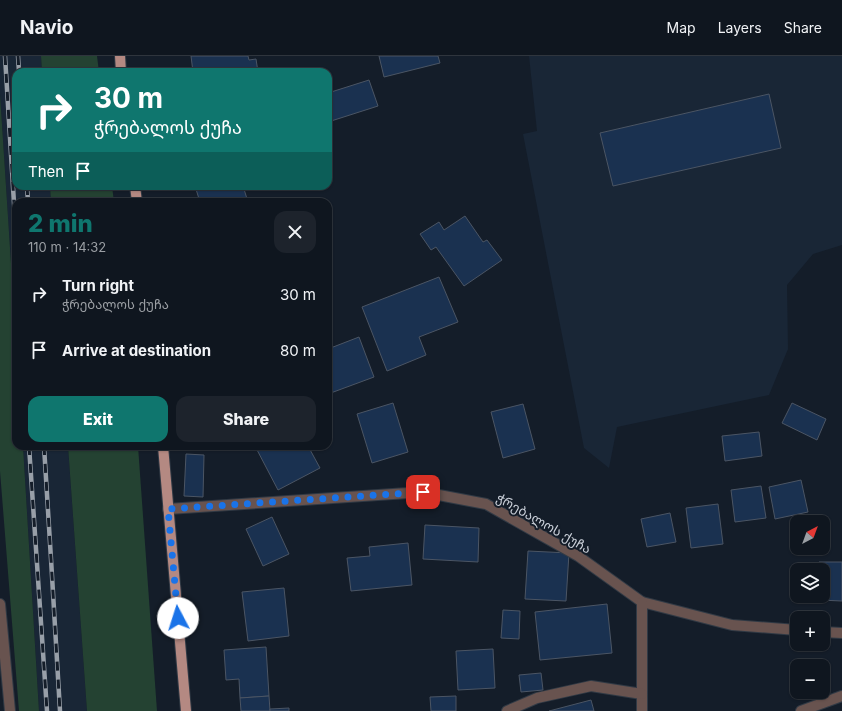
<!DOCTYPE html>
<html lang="en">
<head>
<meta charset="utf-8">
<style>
	body { margin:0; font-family:Inter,"Noto Sans Georgian",sans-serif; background:#1d232c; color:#f1f3f6; height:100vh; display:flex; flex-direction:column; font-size:15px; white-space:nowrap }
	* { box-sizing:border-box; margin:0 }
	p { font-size:13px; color:#9b9fa4 }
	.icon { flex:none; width:22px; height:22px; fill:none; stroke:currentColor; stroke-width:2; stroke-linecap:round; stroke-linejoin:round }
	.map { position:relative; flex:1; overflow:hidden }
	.sheet { position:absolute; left:12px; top:142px; width:320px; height:252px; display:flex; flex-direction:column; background:#0f161f; border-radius:12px; box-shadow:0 1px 3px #0004,0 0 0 1px #2f353d }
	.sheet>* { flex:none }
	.guide { position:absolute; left:12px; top:12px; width:320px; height:122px; border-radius:12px; box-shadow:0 1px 3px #0004,0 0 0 1px #2f353d; background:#0f766e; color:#fff; overflow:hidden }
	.needle { width:26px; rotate:41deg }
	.fabs { position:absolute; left:790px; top:459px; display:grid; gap:8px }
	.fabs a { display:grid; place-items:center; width:40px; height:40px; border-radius:8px; background:#0f161f; box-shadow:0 1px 3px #0004,0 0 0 1px #2f353d; font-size:20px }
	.pin { position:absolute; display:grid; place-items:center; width:34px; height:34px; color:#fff; margin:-17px; border-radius:8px; box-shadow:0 2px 6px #0006 }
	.me { position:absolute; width:44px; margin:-22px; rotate:355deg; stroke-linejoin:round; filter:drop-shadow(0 0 3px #0008) }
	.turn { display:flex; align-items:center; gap:14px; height:84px; padding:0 16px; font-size:18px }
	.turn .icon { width:52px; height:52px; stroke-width:2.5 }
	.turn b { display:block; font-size:28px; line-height:34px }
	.then { display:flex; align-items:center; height:38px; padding:0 16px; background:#0003; gap:8px; font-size:15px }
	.round { display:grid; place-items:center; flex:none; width:42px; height:42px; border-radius:12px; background:#1d232c }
	.head { display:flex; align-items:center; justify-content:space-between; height:68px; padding:0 16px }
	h1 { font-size:24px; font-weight:800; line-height:30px; color:#0f766e }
	.primary-button { display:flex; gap:8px; margin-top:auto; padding:8px 16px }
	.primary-button a { flex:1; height:46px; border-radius:12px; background:#0f766e; color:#fff; font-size:16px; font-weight:800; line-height:46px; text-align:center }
	.primary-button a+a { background:#1d232c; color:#f1f3f6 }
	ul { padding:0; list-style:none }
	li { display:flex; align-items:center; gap:12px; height:56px; padding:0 16px }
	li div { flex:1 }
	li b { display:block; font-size:15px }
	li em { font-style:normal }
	header { display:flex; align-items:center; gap:24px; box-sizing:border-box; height:56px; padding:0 20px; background:#0f161f; border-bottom:1px solid #2f353d }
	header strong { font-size:19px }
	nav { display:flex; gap:22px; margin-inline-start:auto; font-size:14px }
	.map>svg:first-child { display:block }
	.built { fill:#192636 }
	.green { fill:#244232 }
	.building { fill:#1a3150; stroke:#4b5564 }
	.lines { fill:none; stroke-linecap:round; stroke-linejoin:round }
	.minor-casing { stroke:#313a45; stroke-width:12 }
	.major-casing { stroke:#313a45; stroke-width:12 }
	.minor { stroke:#68534f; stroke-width:10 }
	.major { stroke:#b48982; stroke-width:10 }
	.rail-casing { stroke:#989fa8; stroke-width:4.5 }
	.rail { stroke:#141d29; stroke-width:3; stroke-dasharray:9; stroke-linecap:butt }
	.route { stroke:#1a73e8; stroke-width:7; stroke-dasharray:0 12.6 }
	.labels { text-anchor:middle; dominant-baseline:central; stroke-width:4; stroke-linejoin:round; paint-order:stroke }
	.street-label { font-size:13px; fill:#ccd2db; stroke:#141d29 }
</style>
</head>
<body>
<header>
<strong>Navio</strong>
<nav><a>Map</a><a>Layers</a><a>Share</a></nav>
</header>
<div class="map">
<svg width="842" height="655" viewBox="0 0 842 655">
	<rect width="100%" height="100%" fill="#141d29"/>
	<g class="built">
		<path d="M0 0H41L42 16H16V130H50L51 146H16V284L0 38Z"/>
		<path d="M529 0H842V189L813 198 787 229 788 293 769 339 617 371 609 412 584 392 523 78 537 75Z"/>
		<path d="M23 390H68L87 655H39Z"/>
	</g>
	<g class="green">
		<path d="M41 0H97L99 16H42Z"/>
		<path d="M0 38 16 284V390H23L39 655H19L0 415Z"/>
		<path d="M50 130H112L114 146H51Z"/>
		<path d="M68 390H138L157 655H87Z"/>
	</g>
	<g class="building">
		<path d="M191 0H248L249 4 256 3 258 16H193Z"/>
		<path d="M379 0H438L440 7 384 21Z"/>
		<path d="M369 24 378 50 328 66V37Z"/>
		<path d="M769 38 781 92 613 130 600 77Z"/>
		<path d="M195 130H243L248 146H200Z"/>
		<path d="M465 160 483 186 487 184 502 204 464 230 436 191 431 194 420 178 439 166 444 174Z"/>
		<path d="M439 221 458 266 419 281 426 299 387 315 362 251Z"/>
		<path d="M359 281 374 321 328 338V293Z"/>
		<path d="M393 347 408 396 372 407 357 358Z"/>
		<path d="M792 347 826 363 817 384 782 367Z"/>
		<path d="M523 348 535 393 503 402 491 356Z"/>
		<path d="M759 376 762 400 725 405 722 380Z"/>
		<path d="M255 390H308L320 412 278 434Z"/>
		<path d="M186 398 204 399 203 441 184 440Z"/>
		<path d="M801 424 808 456 775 463 769 431Z"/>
		<path d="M761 430 766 462 735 466 731 434Z"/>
		<path d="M718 448 723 488 691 492 686 452Z"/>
		<path d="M670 457 676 486 647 491 641 463Z"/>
		<path d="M272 461 289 498 263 510 246 473Z"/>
		<path d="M425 469 479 472 478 506 423 503Z"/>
		<path d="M408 487 412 529 351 535 347 502 370 500 369 491Z"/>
		<path d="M528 495 569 497 566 545 525 543Z"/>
		<path d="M819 506H842V545L819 544V540H823V514H819Z"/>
		<path d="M284 532 289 580 248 585 242 536Z"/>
		<path d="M607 548 612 597 540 604 535 556Z"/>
		<path d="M503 554 520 555 519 583 501 582Z"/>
		<path d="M266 591 269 640 240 642 239 623 226 624 224 594Z"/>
		<path d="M493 593 495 632 458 634 456 595Z"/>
		<path d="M541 617 543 634 521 636 519 619Z"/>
		<path d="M269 640 270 655H241L240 642Z"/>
		<path d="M456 640V655H431L430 641Z"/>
		<path d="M591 644 594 655H549Z"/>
		<path d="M289 652V655H270V653Z"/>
	</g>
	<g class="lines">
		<defs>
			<g id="minor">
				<path d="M168 453 423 436 486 448 578 500 642 546 732 569 797 574"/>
				<path d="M642 546V655"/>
				<path d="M0 548 10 655"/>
				<path d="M823 576 842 577"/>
				<path d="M507 655 537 642 591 630 642 638"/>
				<path d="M801 655 842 640"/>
			</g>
			<g id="major">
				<path d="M120 0 121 16"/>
				<path d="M135 130 137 146"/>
				<path d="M163 390 186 655"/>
			</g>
		</defs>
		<use href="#minor" class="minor-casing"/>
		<use href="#major" class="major-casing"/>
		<use href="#minor" class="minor"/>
		<use href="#major" class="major"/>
		<defs>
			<g id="rail">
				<path d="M5 0 16 180"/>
				<path d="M18 0 19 16"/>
				<path d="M27 130 28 146"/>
				<path d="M29 390 47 655"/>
				<path d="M44 390 51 503 60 655"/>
			</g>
		</defs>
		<use href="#rail" class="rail-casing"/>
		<use href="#rail" class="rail"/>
	</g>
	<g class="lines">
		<path class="route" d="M178 562 168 453 423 436"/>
	</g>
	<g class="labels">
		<g class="street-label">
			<text transform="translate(544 467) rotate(30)">ჭრებალოს ქუჩა</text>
		</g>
	</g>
</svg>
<div class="fabs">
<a><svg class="needle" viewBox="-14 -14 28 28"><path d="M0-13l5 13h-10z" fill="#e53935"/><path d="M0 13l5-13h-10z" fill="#9b9fa4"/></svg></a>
<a><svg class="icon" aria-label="layers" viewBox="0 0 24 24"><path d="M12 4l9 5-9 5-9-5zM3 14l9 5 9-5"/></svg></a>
<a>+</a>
<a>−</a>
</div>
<div class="pin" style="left:423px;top:436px;background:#d93025"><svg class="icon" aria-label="arrive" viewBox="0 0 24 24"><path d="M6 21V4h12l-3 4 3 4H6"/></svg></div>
<svg class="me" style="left:178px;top:562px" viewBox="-20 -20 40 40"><circle r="19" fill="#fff"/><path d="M0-13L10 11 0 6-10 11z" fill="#1a73e8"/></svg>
<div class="guide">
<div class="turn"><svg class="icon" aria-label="right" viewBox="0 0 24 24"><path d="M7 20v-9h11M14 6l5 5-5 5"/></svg><div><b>30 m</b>ჭრებალოს ქუჩა</div></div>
<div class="then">Then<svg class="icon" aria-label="arrive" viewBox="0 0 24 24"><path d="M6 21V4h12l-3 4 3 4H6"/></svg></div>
</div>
<section class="sheet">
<div class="head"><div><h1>2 min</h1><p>110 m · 14:32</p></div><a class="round"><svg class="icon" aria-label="close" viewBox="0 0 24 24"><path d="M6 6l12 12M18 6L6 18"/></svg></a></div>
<ul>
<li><svg class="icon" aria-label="right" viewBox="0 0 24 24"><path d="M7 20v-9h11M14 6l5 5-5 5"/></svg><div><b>Turn right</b><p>ჭრებალოს ქუჩა</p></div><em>30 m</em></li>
<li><svg class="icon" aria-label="arrive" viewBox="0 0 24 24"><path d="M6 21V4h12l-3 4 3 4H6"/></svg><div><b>Arrive at destination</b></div><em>80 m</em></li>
</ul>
<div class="primary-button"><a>Exit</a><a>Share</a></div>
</section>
</div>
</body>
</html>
